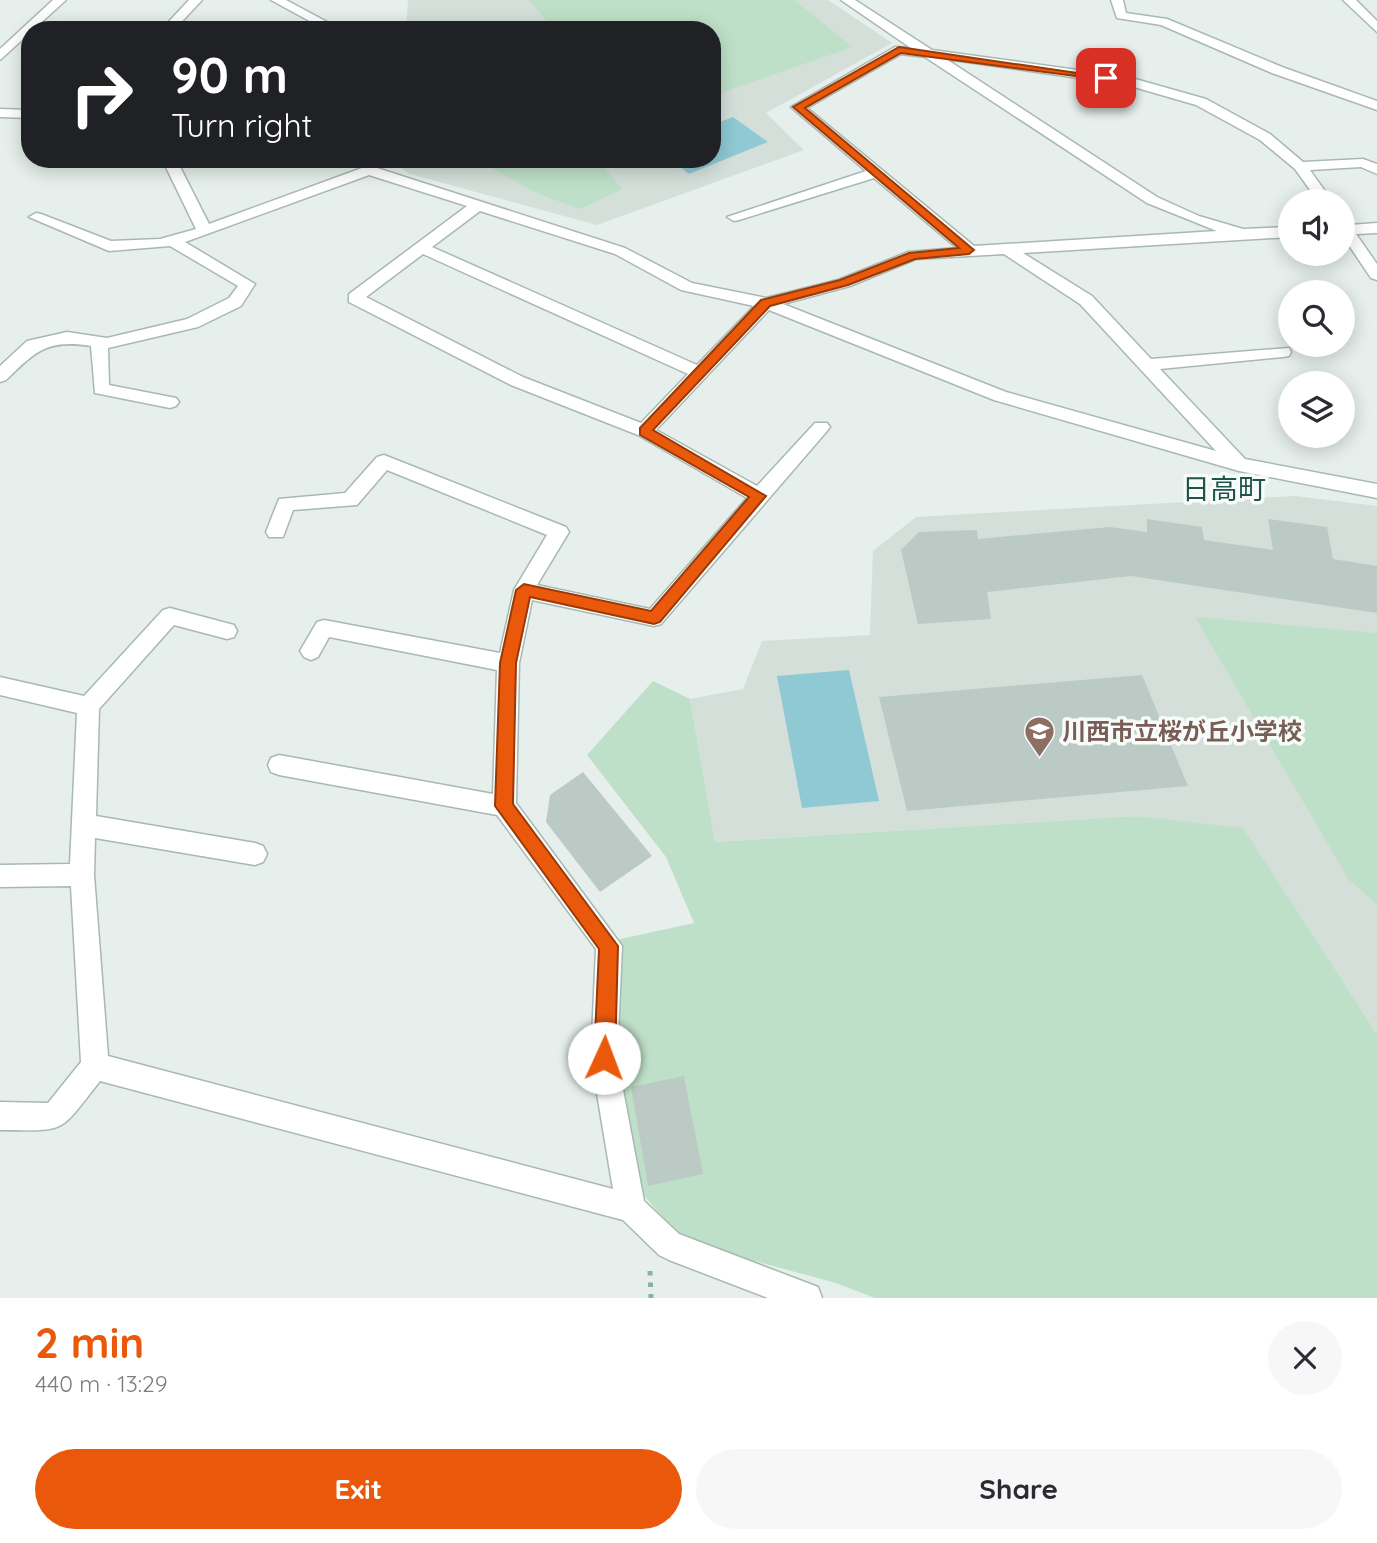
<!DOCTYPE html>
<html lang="en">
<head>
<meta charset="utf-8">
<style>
	body { margin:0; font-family:Quicksand,"Noto Sans JP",sans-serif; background:#f7f7f7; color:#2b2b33; height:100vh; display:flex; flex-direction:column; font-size:26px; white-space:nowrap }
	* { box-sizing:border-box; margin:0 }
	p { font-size:23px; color:#7c7c81 }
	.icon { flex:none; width:38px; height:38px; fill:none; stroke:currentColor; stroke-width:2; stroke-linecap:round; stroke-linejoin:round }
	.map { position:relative; height:1298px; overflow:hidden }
	.side { display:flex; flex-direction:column; background:#fff; flex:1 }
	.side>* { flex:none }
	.hud { position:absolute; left:21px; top:21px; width:700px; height:147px; border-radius:28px; box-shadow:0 4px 18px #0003; background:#202124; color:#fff; overflow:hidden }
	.controls { position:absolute; left:1278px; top:189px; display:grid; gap:14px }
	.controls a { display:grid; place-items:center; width:77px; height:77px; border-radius:50%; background:#fff; box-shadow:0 4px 18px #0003; font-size:35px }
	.pin { position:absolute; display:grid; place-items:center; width:60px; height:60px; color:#fff; margin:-30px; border-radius:14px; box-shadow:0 4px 10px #0006 }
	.me { position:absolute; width:77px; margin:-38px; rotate:2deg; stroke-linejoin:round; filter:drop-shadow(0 0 5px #0008) }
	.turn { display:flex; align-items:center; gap:24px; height:147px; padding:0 35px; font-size:32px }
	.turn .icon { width:91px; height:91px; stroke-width:2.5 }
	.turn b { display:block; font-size:49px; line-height:60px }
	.round { display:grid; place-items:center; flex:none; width:74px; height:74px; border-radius:37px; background:#f7f7f7 }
	.headline { display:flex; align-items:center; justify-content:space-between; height:119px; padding:0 35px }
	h1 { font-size:42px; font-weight:800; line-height:52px; color:#ea580c }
	.cta { display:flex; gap:14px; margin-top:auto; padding:14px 35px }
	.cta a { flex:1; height:80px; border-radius:42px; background:#ea580c; color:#fff; font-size:28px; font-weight:800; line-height:80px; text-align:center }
	.cta a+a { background:#f7f7f7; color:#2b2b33 }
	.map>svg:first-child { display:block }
	.built { fill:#d4dfda }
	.green { fill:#bfe0c8 }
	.water { fill:#8ec9d4 }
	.building { fill:#bbcac4 }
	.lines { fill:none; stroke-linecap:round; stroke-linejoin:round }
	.minor-casing { stroke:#a8b8b2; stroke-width:3 }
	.path { stroke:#86b3a5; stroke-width:5; stroke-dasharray:4.5 7; stroke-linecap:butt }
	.minor { fill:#fff; fill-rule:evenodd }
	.route { fill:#ea580c; stroke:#983908; stroke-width:2 }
	.labels { text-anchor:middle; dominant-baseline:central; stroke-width:7; stroke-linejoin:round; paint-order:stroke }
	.education-label { font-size:24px; font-weight:bold; fill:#785e54; stroke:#f7fbf9; text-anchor:start }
	.quarter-label { font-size:28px; fill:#1f5548; stroke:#f7fbf9 }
</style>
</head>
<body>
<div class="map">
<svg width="1377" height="1298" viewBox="0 0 1377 1298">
	<rect width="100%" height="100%" fill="#e6efeb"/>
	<g class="built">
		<path d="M408 0H828L892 43 766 113 804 150 597 225 410 174 388 159H712V30H406Z"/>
		<path d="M1295 496 1377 506V1034L1243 829 1137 816 715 842 690 699 743 689 762 641 870 635 873 551 916 517Z"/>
	</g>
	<g class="green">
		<path d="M529 0H794L853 47 712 96V30H554Z"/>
		<path d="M476 159H597L622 189 580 209 536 193Z"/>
		<path d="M1195 617 1377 633V904L1349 880Z"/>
		<path d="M653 681 690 699 715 842 1137 816 1243 828 1377 1034V1298H875L836 1283 684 1242 640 1191 616 1053V940L694 923 666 857 587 755Z"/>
	</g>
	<g class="water">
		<path d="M733 117 768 142 689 174 670 159H712V125Z"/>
		<path d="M849 670 879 801 802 808 777 676Z"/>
	</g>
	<g class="building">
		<path d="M1147 519 1202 527 1204 540 1273 550 1268 519 1327 527 1333 559 1377 566V613L1131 576 987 592 991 619 918 624 901 550 919 532 977 530 978 539 1110 527 1147 532Z"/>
		<path d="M1142 675 1188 786 907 811 879 697Z"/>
		<path d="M583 772 652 856 600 892 546 822 550 795Z"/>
		<path d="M684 1076 703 1174 648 1186 631 1087Z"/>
	</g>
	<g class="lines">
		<defs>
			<g id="minor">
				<path d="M53 0H66L0 60V49Z"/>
				<path d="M189 0H202L174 30H161Z"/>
				<path d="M271 0H286L342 30H326Z"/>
				<path d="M841 0H855L932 50 1128 77 1206 99 1270 134 1303 162 1363 159 1377 164V174L1361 167 1310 170 1332 201H1318L1295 169 1260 140 1196 105 1127 85 946 59 1157 197 1199 216 1243 229 1290 227V237L1023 253 1092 296 1151 359 1289 348 1291 352 1289 356 1283 357 1160 369 1245 459 1377 484V498L1239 471 994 400 769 310 656 430 757 486 815 423H827L830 427 827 431 661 624 654 626 532 600 519 663 516 803 622 946 617 1058 644 1201 679 1234 818 1287 822 1298H768L669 1260 659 1255 623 1220 100 1081C58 1134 68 1131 0 1130V1102L48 1103 81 1062 71 886 0 887V865L70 864 77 713 0 695V677L84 696 163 610 170 608 234 625 237 631 234 637 227 639 174 625 99 709 96 816 255 843 263 846 267 854 263 862 255 865 95 838 94 875 108 1056 613 1189 591 1058 596 949 497 815 279 775 271 772 268 765 271 758 279 755 493 794 497 670 329 637 318 657 311 660 304 657 300 651 317 622 324 620 500 653 514 590 547 535 387 470 357 505 293 510 283 537H269L266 532 279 499 345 493 377 457 384 455 566 527 569 532 537 585 650 609 747 498 638 435 511 385 349 302V294L467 206 369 175 185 242 255 284 241 306 198 327 108 348 109 385 176 398 179 402 176 406 170 408 95 393 91 346C47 339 36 351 6 380L0 382V366L27 341 67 332 107 338 187 319 229 298 238 286 170 246 109 251 29 217 36 213 41 214 111 241 160 239 196 229 162 159H176L209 224 362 168 364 159H378L377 168 625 248 692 283 766 298 838 280 908 252 957 248 874 178 739 220 734 221 727 217 866 171 791 107 895 47 911 48ZM901 54 925 57 1147 203 1217 231 974 246 807 108ZM480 211 615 254 681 290 754 306 697 365 432 247ZM423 254 688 374 641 423 523 377 366 297ZM1004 254 1080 304 1216 451 1006 392 783 304 850 286 916 259Z"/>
				<path d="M1111 0H1123L1126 13 1167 19 1282 67 1377 101V110L1272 73 1161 25 1117 18Z"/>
				<path d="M1343 0H1356L1377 21V32Z"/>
				<path d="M0 109 30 110V118L0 117Z"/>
				<path d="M1342 220 1350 225 1377 223V233L1356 234 1377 264V280L1371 278 1342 235Z"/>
			</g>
		</defs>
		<use href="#minor" class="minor-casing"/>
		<path class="path" d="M650 1271 651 1298"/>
		<use href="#minor" class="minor"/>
	</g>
	<path class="route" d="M899 47 1111 78 1106 80 901 53 805 108 974 250 969 254 915 259 848 285 770 306 653 430 766 496 660 622 654 624 530 597 516 663 513 804 618 946 615 1058 612 1065 604 1068 597 1065 594 1058 599 949 495 806 500 663 516 590 524 584 651 611 749 497 640 435V428L761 300 840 280 909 253 959 248 793 107Z"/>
	<defs>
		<symbol id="school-pin" viewBox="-11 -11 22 30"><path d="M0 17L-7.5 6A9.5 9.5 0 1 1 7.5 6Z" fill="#8d6e63" stroke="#f7fbf9"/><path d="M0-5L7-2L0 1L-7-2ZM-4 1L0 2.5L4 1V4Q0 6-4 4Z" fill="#fff"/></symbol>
	</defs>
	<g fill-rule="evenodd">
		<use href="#school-pin" x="1022" y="714" width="35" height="47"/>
	</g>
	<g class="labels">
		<g class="education-label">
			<text x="1062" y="731">川西市立桜が丘小学校</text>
		</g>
		<g class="quarter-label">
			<text x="1224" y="488">日高町</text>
		</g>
	</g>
</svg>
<div class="controls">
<a><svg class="icon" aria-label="sound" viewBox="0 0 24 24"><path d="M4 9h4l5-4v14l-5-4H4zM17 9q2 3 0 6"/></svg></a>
<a><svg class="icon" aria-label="search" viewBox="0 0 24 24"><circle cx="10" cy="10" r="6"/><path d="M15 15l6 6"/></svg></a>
<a><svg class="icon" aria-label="layers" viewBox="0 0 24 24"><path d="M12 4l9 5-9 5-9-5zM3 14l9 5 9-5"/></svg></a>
</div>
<div class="pin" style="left:1106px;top:78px;background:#d93025"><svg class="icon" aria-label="arrive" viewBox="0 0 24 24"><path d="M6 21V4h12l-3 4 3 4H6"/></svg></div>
<svg class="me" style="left:604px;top:1058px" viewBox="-20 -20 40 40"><circle r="19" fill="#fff"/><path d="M0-13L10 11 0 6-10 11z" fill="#ea580c"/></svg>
<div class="hud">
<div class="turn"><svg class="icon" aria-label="right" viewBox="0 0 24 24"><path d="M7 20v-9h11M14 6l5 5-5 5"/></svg><div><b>90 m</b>Turn right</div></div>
</div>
</div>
<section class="side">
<div class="headline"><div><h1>2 min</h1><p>440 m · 13:29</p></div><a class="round"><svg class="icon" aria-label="close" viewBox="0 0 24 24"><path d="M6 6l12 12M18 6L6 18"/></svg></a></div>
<div class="cta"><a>Exit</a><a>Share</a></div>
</section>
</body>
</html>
